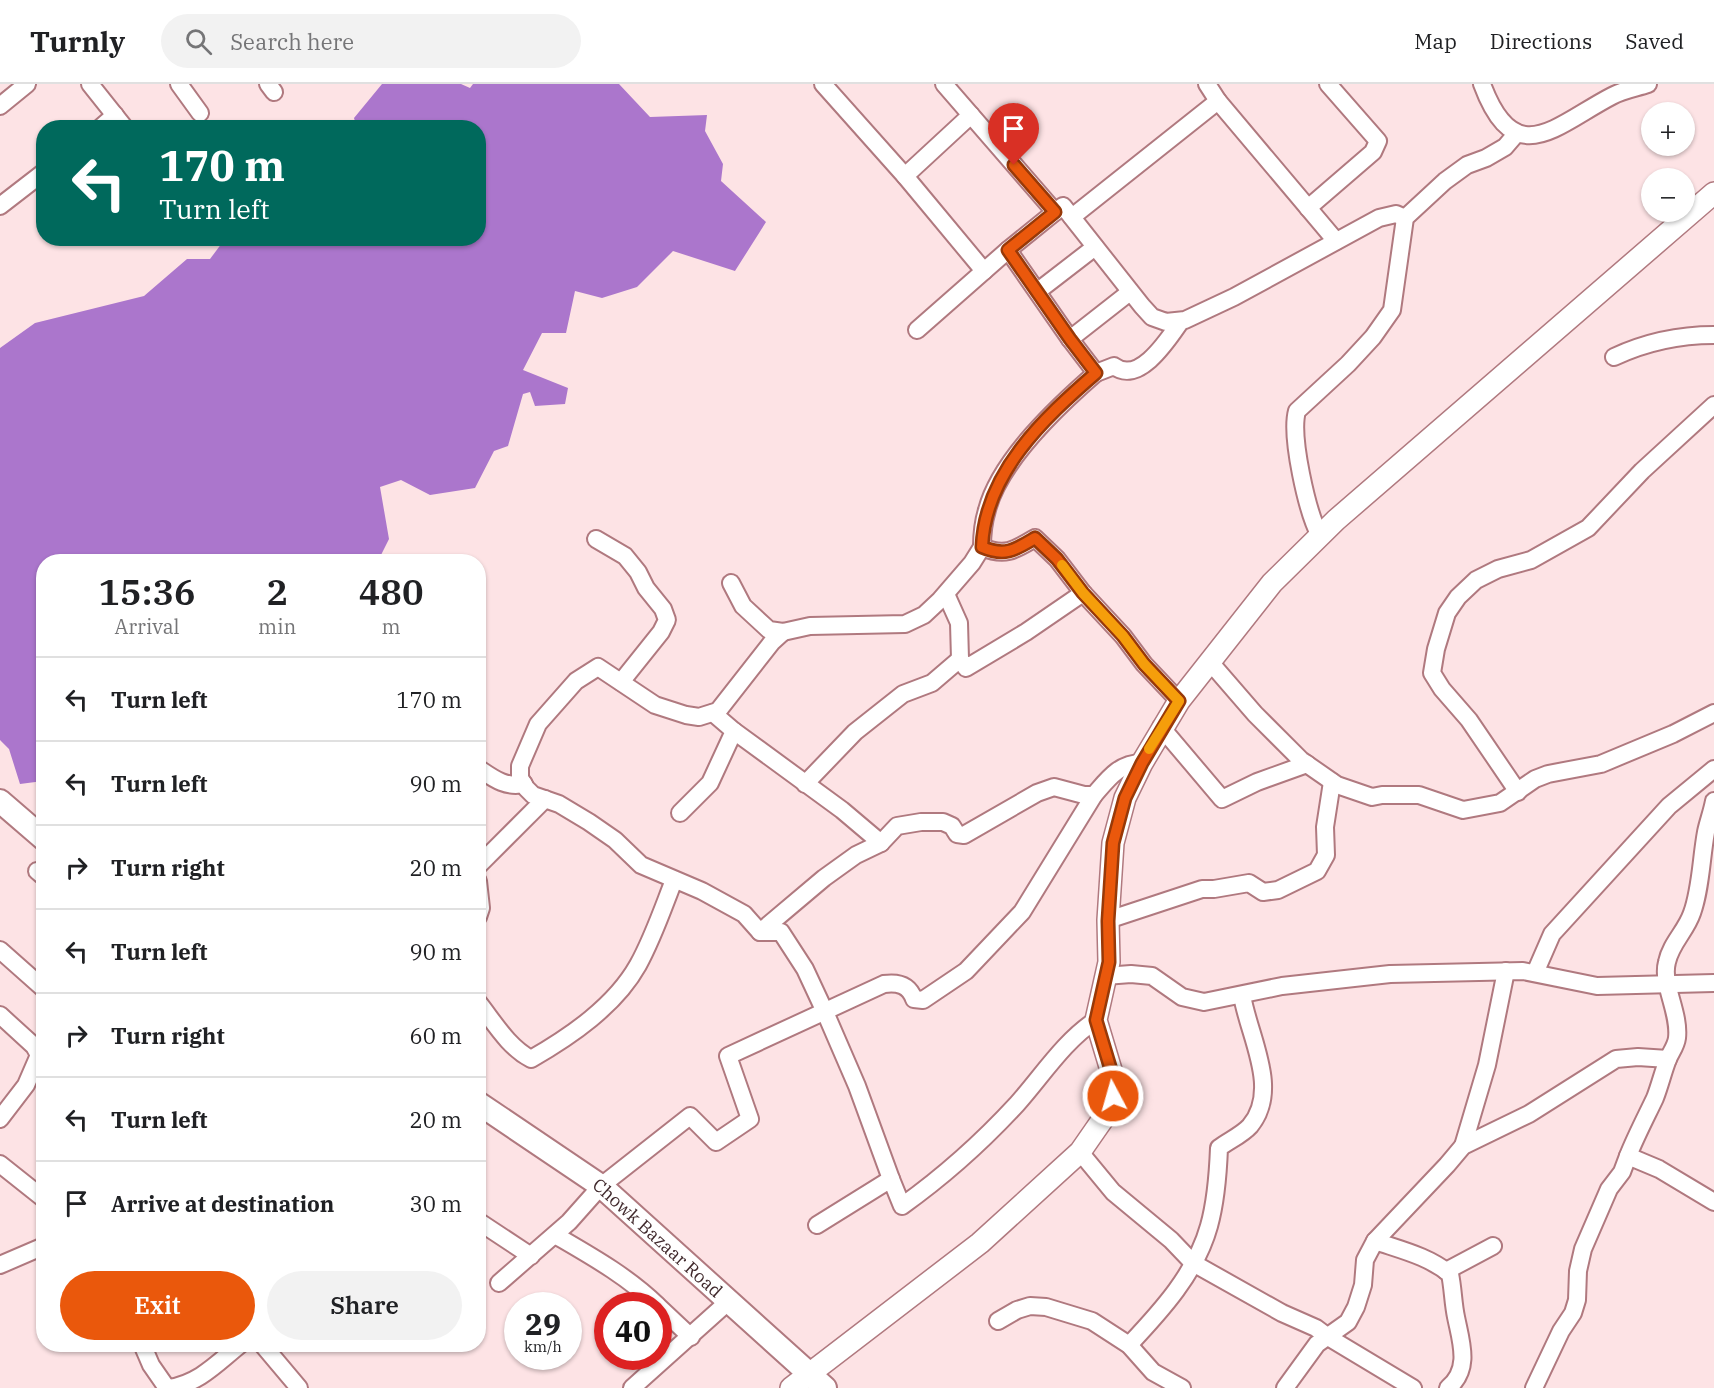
<!DOCTYPE html>
<html lang="en">
<head>
<meta charset="utf-8">
<style>
	body { margin:0; font-family:"IBM Plex Serif",serif; background:#f2f2f2; color:#202124; height:100vh; display:flex; flex-direction:column; font-size:22px; white-space:nowrap }
	* { box-sizing:border-box; margin:0 }
	p { font-size:20px; color:#757577 }
	.icon { flex:none; width:33px; height:33px; fill:none; stroke:currentColor; stroke-width:2; stroke-linecap:round; stroke-linejoin:round }
	.map { position:relative; flex:1; overflow:hidden }
	.side { position:absolute; left:36px; top:470px; width:450px; height:798px; display:flex; flex-direction:column; background:#fff; border-radius:24px; box-shadow:0 2px 4px #0004 }
	.side>* { flex:none }
	.guide { position:absolute; left:36px; top:36px; width:450px; height:126px; border-radius:24px; box-shadow:0 2px 4px #0004; background:#00695c; color:#fff; overflow:hidden }
	.buttons { position:absolute; left:1641px; top:18px; display:grid; gap:12px }
	.buttons a { display:grid; place-items:center; width:54px; height:54px; border-radius:50%; background:#fff; box-shadow:0 2px 4px #0004; font-size:30px }
	.speed { position:absolute; left:504px; top:1208px; display:flex; gap:12px; font-size:30px; font-weight:700; text-align:center }
	.speed>* { display:grid; place-content:center; width:78px; height:78px; border-radius:50%; background:#fff; box-shadow:0 2px 4px #0004; line-height:1 }
	.speed small { font-size:15px; font-weight:400 }
	.speed .limit { border:9px solid #d22; background:#fff; color:#111 }
	.pin { position:absolute; display:grid; place-items:center; width:51px; height:51px; color:#fff; margin:-62px -26px; border-radius:50% 50% 50% 0; rotate:-45deg; box-shadow:0 0 6px #0007 }
	.pin .icon { rotate:45deg }
	.me { position:absolute; width:66px; margin:-33px; rotate:354deg; stroke-linejoin:round; filter:drop-shadow(0 0 4px #0008) }
	.turn { display:flex; align-items:center; gap:21px; height:126px; padding:0 24px; font-size:27px }
	.turn .icon { width:78px; height:78px; stroke-width:2.5 }
	.turn b { display:block; font-size:42px; line-height:51px }
	.eta { display:flex; justify-content:space-evenly; align-items:center; height:102px; text-align:center }
	.eta b { font-size:36px; font-weight:600; line-height:42px }
	.button { display:flex; gap:12px; margin-top:auto; padding:12px 24px }
	.button a { flex:1; height:69px; border-radius:36px; background:#ea580c; color:#fff; font-size:24px; font-weight:600; line-height:69px; text-align:center }
	.button a+a { background:#f2f2f2; color:#202124 }
	ul { padding:0; list-style:none }
	li { display:flex; align-items:center; gap:18px; height:84px; padding:0 24px; border-top:2px solid #e0e0e0 }
	li div { flex:1 }
	li b { display:block; font-size:22px }
	li em { font-style:normal }
	header { display:flex; align-items:center; gap:36px; box-sizing:border-box; height:84px; padding:0 30px; background:#fff; border-bottom:2px solid #e0e0e0 }
	header strong { font-size:28px }
	nav { display:flex; gap:33px; margin-inline-start:auto; font-size:21px }
	.search { width:420px; height:54px; background:#f2f2f2; display:flex; align-items:center; gap:15px; box-sizing:border-box; padding:0 21px; border-radius:33px; color:#757577; font-size:22px }
	.map>svg:first-child { display:block }
	.water { fill:#ab76cc }
	.lines { fill:none; stroke-linecap:round; stroke-linejoin:round }
	.minor-casing { stroke:#b0797f; stroke-width:20 }
	.tertiary-casing { stroke:#b0797f; stroke-width:24 }
	.secondary-casing { stroke:#b0797f; stroke-width:26 }
	.minor { stroke:#fff; stroke-width:16 }
	.tertiary { stroke:#fff; stroke-width:21 }
	.secondary { stroke:#fff; stroke-width:22 }
	.route-casing { stroke:#983908; stroke-width:15 }
	.route { stroke:#ea580c; stroke-width:10 }
	.slow { stroke:#f59e0b; stroke-width:10 }
	.labels { text-anchor:middle; dominant-baseline:central; stroke-width:6; stroke-linejoin:round; paint-order:stroke }
	.street-label { font-size:18px; fill:#40292c; stroke:#fff }
</style>
</head>
<body>
<header>
<strong>Turnly</strong>
<div class="search"><svg class="icon" aria-label="search" viewBox="0 0 24 24"><circle cx="10" cy="10" r="6"/><path d="M15 15l6 6"/></svg>Search here</div>
<nav><a>Map</a><a>Directions</a><a>Saved</a></nav>
</header>
<div class="map">
<svg width="1714" height="1304" viewBox="0 0 1714 1304">
	<rect width="100%" height="100%" fill="#fde3e5"/>
	<path class="water" d="M382 0H461L470 4 473 0H619L650 33 707 31 705 47 723 80 721 97 766 138 735 187 673 167 637 203 602 214 575 207 566 249H542L523 286 568 304 565 320 535 322 530 308 523 310 508 362 494 367 475 404 430 411 401 396 380 403 389 455 378 477H44L43 697 20 700 9 665 0 656V264L35 239 144 212 187 175H210L225 155 478 154V44L368 43 369 37 356 41 354 34Z"/>
	<g class="lines">
		<defs>
			<g id="minor">
				<path d="M90 0 125 44"/>
				<path d="M179 0 200 29"/>
				<path d="M268 0 274 8"/>
				<path d="M823 0 905 92 984 187"/>
				<path d="M944 0 1055 128 1008 166 1070 255 1096 289C1058 322 1000 376 987 426 983 439 982 451 982 463"/>
				<path d="M1482 0C1515 89 1556 41 1612 12 1623 6 1636 4 1648 0"/>
				<path d="M1218 17 1336 157"/>
				<path d="M0 22 27 0"/>
				<path d="M100 44 115 31"/>
				<path d="M905 92 971 31"/>
				<path d="M0 122 44 88"/>
				<path d="M1308 124 1373 68 1378 57 1328 0"/>
				<path d="M1055 128 1063 122 1142 222 1152 233 1166 238 1185 236 1234 213 1379 134 1396 130 1405 134"/>
				<path d="M1072 133 1218 17 1207 0"/>
				<path d="M1038 207 1095 163"/>
				<path d="M917 246 1008 166"/>
				<path d="M1070 255 1130 208"/>
				<path d="M1614 273C1646 258 1680 251 1714 251"/>
				<path d="M1096 289 1114 282C1139 302 1169 254 1181 237"/>
				<path d="M1320 452C1307 428 1290 352 1297 327L1348 280 1373 253 1392 226 1405 134 1445 97 1467 81 1486 74 1505 63 1517 49"/>
				<path d="M596 455 625 472 638 488 646 504 663 525 667 536 661 548 621 598"/>
				<path d="M731 499 743 522 769 546 783 548 810 542 905 540 924 531 940 516 972 479 982 463C1005 473 1015 466 1035 454L1057 475 1083 509 1123 552 1144 580 1179 617"/>
				<path d="M946 510 959 539 960 575"/>
				<path d="M783 548 772 558 718 627 699 633 686 631 655 621 598 583 576 597 538 640 520 682V694L526 704 533 711 559 720 589 738 615 756 641 781 702 807 744 830 760 848H781L805 885 825 928 857 1002 891 1095"/>
				<path d="M1210 578 1255 630 1301 676 1337 701 1372 713 1382 711H1419L1463 726 1500 719 1535 695 1548 690 1601 680 1673 650 1714 629"/>
				<path d="M1161 643 1222 715 1257 698 1307 680"/>
				<path d="M734 647 842 726 881 759"/>
				<path d="M478 684C493 694 505 704 524 700"/>
				<path d="M805 700 855 648 903 610 932 599 960 575 966 584 1026 548 1083 509"/>
				<path d="M1518 708 1469 636 1442 605 1432 589 1436 565 1447 529 1458 513 1476 496 1498 485 1531 476 1588 444 1642 387 1714 321"/>
				<path d="M680 729 710 699 734 647 713 629"/>
				<path d="M478 782 545 715"/>
				<path d="M37 787 44 793"/>
				<path d="M478 797 481 824 478 833"/>
				<path d="M1108 836 1202 805H1214L1249 799 1263 808 1278 806 1317 787 1326 771 1325 743 1332 698"/>
				<path d="M760 848 824 794 856 771 881 759 897 742 921 738H943L952 742 957 750 964 751 1037 709 1054 703 1084 711H1094C1108 695 1119 679 1142 679"/>
				<path d="M0 866 44 905"/>
				<path d="M1535 889 1552 850 1669 722 1714 685"/>
				<path d="M1105 892 1131 890 1152 892 1182 913 1204 918 1282 902 1390 890 1523 887 1597 902 1714 899"/>
				<path d="M478 918C494 938 508 963 531 975 571 952 615 922 638 881 653 854 663 824 674 796"/>
				<path d="M0 931 34 962 39 971 26 1001 0 1035"/>
				<path d="M1463 1062 1487 981 1506 887"/>
				<path d="M1080 1068 1113 1108 1171 1156 1193 1179 1282 1229 1316 1244 1328 1253 1413 1304"/>
				<path d="M1628 1072C1636 1052 1646 1033 1655 1014 1660 1001 1663 988 1668 975 1671 968 1676 962 1677 954 1680 928 1661 900 1667 878 1671 859 1686 847 1692 829 1701 804 1701 775 1706 748 1708 738 1712 728 1714 717"/>
				<path d="M0 1080 44 1115"/>
				<path d="M478 1137 531 1172"/>
				<path d="M817 1141 891 1095 902 1122C944 1092 982 1058 1017 1020 1042 992 1064 957 1096 936"/>
				<path d="M555 1151C591 1172 627 1192 657 1221"/>
				<path d="M1375 1157C1401 1166 1428 1172 1450 1190 1453 1204 1453 1219 1456 1233 1461 1258 1471 1285 1448 1304"/>
				<path d="M0 1181 44 1162"/>
				<path d="M1446 1187 1493 1162"/>
				<path d="M499 1199 569 1138 601 1102 690 1032 716 1058 750 1035 728 972 884 900C898 898 909 901 914 915L923 916 966 887 1022 828 1094 711"/>
				<path d="M658 1222 691 1253"/>
				<path d="M998 1237 1017 1226 1030 1222 1046 1223 1092 1237 1129 1261 1153 1288 1182 1304"/>
				<path d="M142 1260 151 1281 167 1304"/>
				<path d="M262 1260 299 1304"/>
				<path d="M1129 1261C1161 1227 1196 1189 1209 1142 1216 1117 1218 1090 1219 1064 1228 1057 1242 1051 1250 1042 1281 1005 1248 951 1242 911"/>
				<path d="M169 1304C200 1299 217 1279 241 1260"/>
				<path d="M632 1304 729 1217"/>
				<path d="M1285 1304 1317 1260 1348 1238 1356 1223 1363 1201 1365 1176 1375 1157 1447 1081 1463 1062 1529 1030 1616 975 1638 973 1668 975"/>
				<path d="M1534 1304 1561 1247 1573 1229 1577 1216 1578 1187 1583 1165 1609 1105 1622 1088 1628 1072 1659 1085 1714 1118"/>
			</g>
			<path id="tertiary" d="M791 1304 980 1159 1080 1068 1105 1032 1113 1012 1114 996 1096 936 1109 878 1108 836 1113 759 1125 714 1142 679 1179 617 1272 499 1336 436 1714 109"/>
			<g id="secondary">
				<path d="M0 717 44 755"/>
				<path id="s1" d="M478 1019 601 1102 825 1304"/>
			</g>
		</defs>
		<use href="#minor" class="minor-casing"/>
		<use href="#tertiary" class="tertiary-casing"/>
		<use href="#secondary" class="secondary-casing"/>
		<use href="#minor" class="minor"/>
		<use href="#tertiary" class="tertiary"/>
		<use href="#secondary" class="secondary"/>
	</g>
	<g class="lines">
		<defs>
			<path id="route" d="M1014 81 1055 128 1008 166 1070 255 1096 289C1043 335 985 389 982 463 1005 473 1015 466 1035 454L1057 475 1083 509 1123 552 1144 580 1179 617 1142 679 1125 714 1113 759 1108 837 1109 878 1096 936 1114 996 1113 1012"/>
		</defs>
		<use href="#route" class="route-casing"/>
		<use href="#route" class="route"/>
		<path class="slow" d="M1062 481 1083 509 1123 552 1144 580 1179 617 1149 665"/>
	</g>
	<g class="labels">
		<g class="street-label">
			<text stroke="none"><textPath href="#s1" startOffset="225">Chowk Bazaar Road</textPath></text>
		</g>
	</g>
</svg>
<div class="buttons">
<a>+</a>
<a>−</a>
</div>
<div class="speed"><div>29<small>km/h</small></div><div class="limit">40</div></div>
<div class="pin" style="left:1014px;top:81px;background:#d93025"><svg class="icon" aria-label="arrive" viewBox="0 0 24 24"><path d="M6 21V4h12l-3 4 3 4H6"/></svg></div>
<svg class="me" style="left:1113px;top:1012px" viewBox="-20 -20 40 40"><circle r="17" fill="#ea580c" stroke="#fff" stroke-width="3"/><path d="M0-11L8 9 0 5-8 9z" fill="#fff"/></svg>
<div class="guide">
<div class="turn"><svg class="icon" aria-label="left" viewBox="0 0 24 24"><path d="M17 20v-9H6M10 6l-5 5 5 5"/></svg><div><b>170 m</b>Turn left</div></div>
</div>
<section class="side">
<div class="eta">
<div><b>15:36</b><p>Arrival</p></div>
<div><b>2</b><p>min</p></div>
<div><b>480</b><p>m</p></div>
</div>
<ul>
<li><svg class="icon" aria-label="left" viewBox="0 0 24 24"><path d="M17 20v-9H6M10 6l-5 5 5 5"/></svg><div><b>Turn left</b></div><em>170 m</em></li>
<li><svg class="icon" aria-label="left" viewBox="0 0 24 24"><path d="M17 20v-9H6M10 6l-5 5 5 5"/></svg><div><b>Turn left</b></div><em>90 m</em></li>
<li><svg class="icon" aria-label="right" viewBox="0 0 24 24"><path d="M7 20v-9h11M14 6l5 5-5 5"/></svg><div><b>Turn right</b></div><em>20 m</em></li>
<li><svg class="icon" aria-label="left" viewBox="0 0 24 24"><path d="M17 20v-9H6M10 6l-5 5 5 5"/></svg><div><b>Turn left</b></div><em>90 m</em></li>
<li><svg class="icon" aria-label="right" viewBox="0 0 24 24"><path d="M7 20v-9h11M14 6l5 5-5 5"/></svg><div><b>Turn right</b></div><em>60 m</em></li>
<li><svg class="icon" aria-label="left" viewBox="0 0 24 24"><path d="M17 20v-9H6M10 6l-5 5 5 5"/></svg><div><b>Turn left</b></div><em>20 m</em></li>
<li><svg class="icon" aria-label="arrive" viewBox="0 0 24 24"><path d="M6 21V4h12l-3 4 3 4H6"/></svg><div><b>Arrive at destination</b></div><em>30 m</em></li>
</ul>
<div class="button"><a>Exit</a><a>Share</a></div>
</section>
</div>
</body>
</html>
